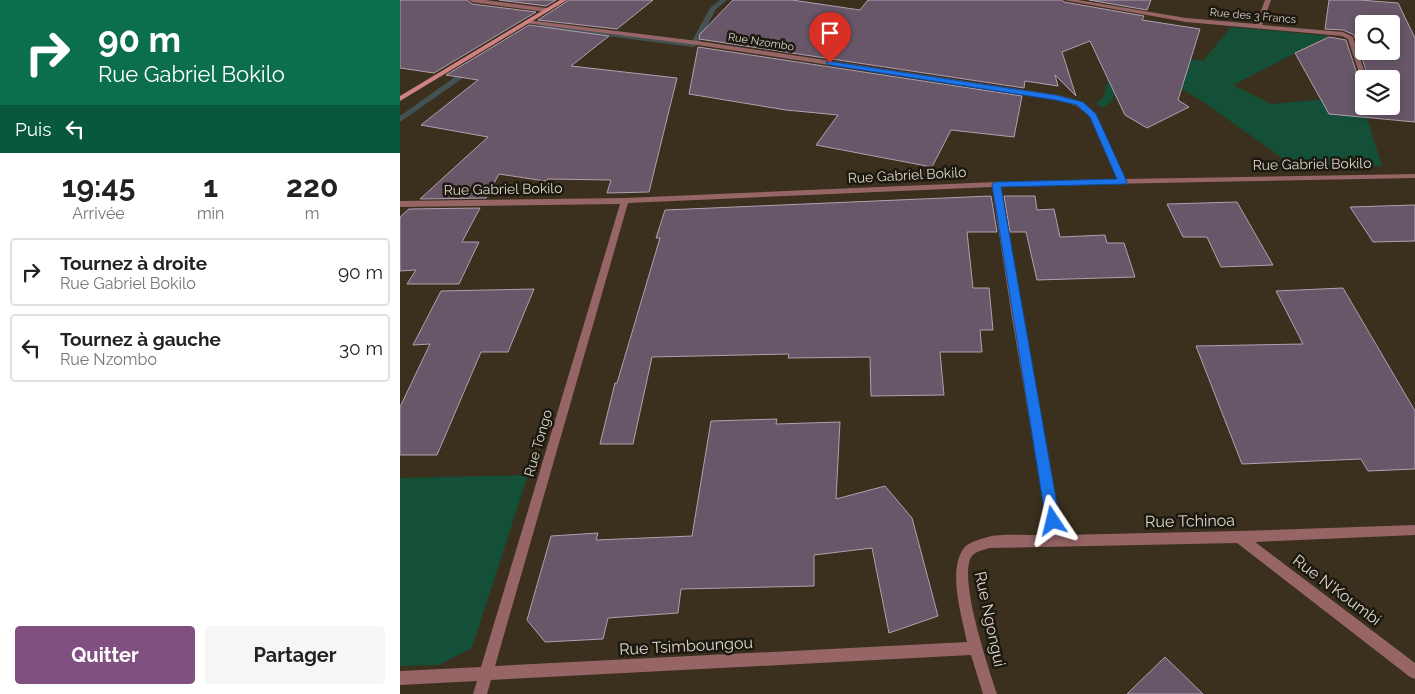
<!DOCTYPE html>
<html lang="fr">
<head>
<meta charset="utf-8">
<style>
	body { margin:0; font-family:Raleway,sans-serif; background:#f6f6f6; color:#222; height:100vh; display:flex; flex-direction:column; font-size:19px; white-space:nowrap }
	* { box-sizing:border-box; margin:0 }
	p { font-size:16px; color:#767676 }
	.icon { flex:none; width:28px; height:28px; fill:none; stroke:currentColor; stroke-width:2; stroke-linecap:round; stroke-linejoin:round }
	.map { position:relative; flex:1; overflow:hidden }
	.drawer { display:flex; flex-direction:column; background:#fff; width:400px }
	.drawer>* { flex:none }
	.banner { background:#0b6e4f; color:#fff; overflow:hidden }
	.fabs { position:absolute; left:955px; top:15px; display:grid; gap:10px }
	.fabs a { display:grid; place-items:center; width:45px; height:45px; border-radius:5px; background:#fff; box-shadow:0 2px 8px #0003; font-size:25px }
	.pin { position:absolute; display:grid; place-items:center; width:42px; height:42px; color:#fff; margin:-51px -21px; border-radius:50% 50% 50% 0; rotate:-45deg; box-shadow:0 0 5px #0007 }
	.pin .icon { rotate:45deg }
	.me { position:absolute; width:55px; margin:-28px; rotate:350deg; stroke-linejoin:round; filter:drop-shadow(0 0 4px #0008) }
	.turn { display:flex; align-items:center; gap:18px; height:105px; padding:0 15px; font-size:22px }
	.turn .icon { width:65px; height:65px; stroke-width:2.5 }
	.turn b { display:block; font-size:35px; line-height:42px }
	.then { display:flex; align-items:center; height:48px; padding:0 15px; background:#0003; gap:10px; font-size:19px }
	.eta { display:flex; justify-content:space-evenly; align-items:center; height:85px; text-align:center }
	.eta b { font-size:30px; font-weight:700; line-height:35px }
	.button { display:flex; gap:10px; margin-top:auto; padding:10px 15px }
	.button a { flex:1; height:58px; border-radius:5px; background:#805180; color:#fff; font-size:20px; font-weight:700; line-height:58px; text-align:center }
	.button a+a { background:#f6f6f6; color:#222 }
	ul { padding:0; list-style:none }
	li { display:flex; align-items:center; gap:15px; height:68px; margin:0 10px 8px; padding:0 5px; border:2px solid #e0e0e0; border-radius:5px }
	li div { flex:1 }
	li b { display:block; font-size:19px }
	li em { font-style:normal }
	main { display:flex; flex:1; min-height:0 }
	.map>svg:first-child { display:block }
	.green { fill:#135037 }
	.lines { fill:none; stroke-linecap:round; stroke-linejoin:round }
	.stream { fill:#445254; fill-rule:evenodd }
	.building { fill:#685768; stroke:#b29fb2; fill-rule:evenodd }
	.street { fill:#976566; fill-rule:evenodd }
	.secondary { fill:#d08183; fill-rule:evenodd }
	.route { fill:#1a73e8; stroke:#114b97 }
	.labels { text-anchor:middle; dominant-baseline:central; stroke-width:5; stroke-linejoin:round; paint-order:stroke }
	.far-street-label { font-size:11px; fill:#ddd7cb; stroke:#1d1910 }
	.street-label { font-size:14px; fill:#ddd7cb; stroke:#1d1910 }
	.near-street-label { font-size:16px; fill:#ddd7cb; stroke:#1d1910 }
</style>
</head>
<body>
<main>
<section class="drawer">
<div class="banner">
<div class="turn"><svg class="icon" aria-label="right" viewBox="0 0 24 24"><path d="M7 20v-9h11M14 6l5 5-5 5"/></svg><div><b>90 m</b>Rue Gabriel Bokilo</div></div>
<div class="then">Puis<svg class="icon" aria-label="left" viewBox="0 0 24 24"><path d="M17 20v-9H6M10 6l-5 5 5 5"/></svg></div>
</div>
<div class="eta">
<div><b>19:45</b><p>Arrivée</p></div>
<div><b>1</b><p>min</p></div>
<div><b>220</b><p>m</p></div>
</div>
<ul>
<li><svg class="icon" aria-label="right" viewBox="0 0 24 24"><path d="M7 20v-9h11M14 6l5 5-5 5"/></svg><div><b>Tournez à droite</b><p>Rue Gabriel Bokilo</p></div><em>90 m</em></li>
<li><svg class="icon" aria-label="left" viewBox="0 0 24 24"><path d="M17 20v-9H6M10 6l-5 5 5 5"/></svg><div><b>Tournez à gauche</b><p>Rue Nzombo</p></div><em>30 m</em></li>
</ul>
<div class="button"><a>Quitter</a><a>Partager</a></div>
</section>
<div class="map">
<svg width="1015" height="694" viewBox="0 0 1015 694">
	<rect width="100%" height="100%" fill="#3a301d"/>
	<g class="green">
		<path d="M831 27 929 36 833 85 871 104 960 96 982 166 895 167 802 101 729 58 712 101 703 108 696 103 703 98 717 47 803 61Z"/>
		<path d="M128 475 72 648 39 665 0 666V478Z"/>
	</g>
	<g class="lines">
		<g class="stream">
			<path d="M320 0H327L316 9 297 45 293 47 144 28 131 37 124 35 143 24 291 43 310 8Z"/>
			<path d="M69 67 76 69 0 122V116Z"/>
		</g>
	</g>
	<g class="building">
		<path d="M0 0H67L72 4 136 12 34 73 0 68Z"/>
		<path d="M99 0H156L146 6Z"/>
		<path d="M169 0H253L217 29 138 20Z"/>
		<path d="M333 0H392L460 10 468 0H662L664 2 744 16 742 20 800 29 778 100 789 107 747 128 725 115 690 41 662 52 676 96 655 75 658 86 625 81 624 88 299 39 300 34Z"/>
		<path d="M689 0H751L747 10Z"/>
		<path d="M929 0H960L998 3 1015 38V122L929 114 895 53 929 37 946 40 959 80 964 83V106H967L972 113 980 110 979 106H991V79H969L954 35 943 30 925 29ZM964 24H991V51H964Z"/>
		<path d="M129 25 209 36 171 66 277 78 249 192 207 193 211 180 148 179 145 181 99 174 86 198 20 199 88 137 21 125 78 80 46 75Z"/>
		<path d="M298 47 622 96 614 137 551 130 532 167 416 145 438 115 386 110 289 94Z"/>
		<path d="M591 196 597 232H567L573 288H589L593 330H580L582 352H540L544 395 471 396 470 357 388 358 389 354 252 357 233 444H200L215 383H217L260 238H256L265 210Z"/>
		<path d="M604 196H635L637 210 654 209 660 237 705 235 707 243H724L735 277 637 280 626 232H610Z"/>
		<path d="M837 202 873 265 821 267 807 237H783L767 204Z"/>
		<path d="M1015 205V241L973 242 950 207Z"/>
		<path d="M80 208 62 242H79L59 284H7L16 270 0 271V217L9 209Z"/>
		<path d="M943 288 1015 411V469L968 471 961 459 842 464 796 346 903 344 876 291Z"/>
		<path d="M134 289 108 352H81L37 455H0V407L30 344 13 345 41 291Z"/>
		<path d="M377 419 376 424 440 422 436 499 485 486 512 518 538 616 489 633 472 548 414 555V586L281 589 278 613 208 618 203 639 145 642 127 620 151 536 198 533 196 540 292 536 311 421Z"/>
		<path d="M765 657 803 694H727Z"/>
	</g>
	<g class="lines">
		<g class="street">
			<path d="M69 0H85L146 8 149 10 146 12 72 2Z"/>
			<path d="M664 0H678L786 18 856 24 865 0H871L862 25 943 32 953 37 967 79H964V81L961 79 948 39 942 36 786 22Z"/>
			<path d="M127 20 298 41 658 95 683 102 696 114 725 179 1015 174V178L600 186 622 318 661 535 839 531 1015 525V535L855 542 1015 663V679L1010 677 837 543 589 548C584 550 576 551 572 556 557 576 589 670 597 694H583L571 655 91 680 87 694H73L77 681 0 685V671L81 667 220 204 0 207V201L225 198 596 182 717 179 690 117 677 106 654 99 298 45 125 23 124 22ZM592 187 612 318 649 535C633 536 602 533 588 537 581 539 568 542 564 548 547 570 562 617 567 642L95 666 228 203Z"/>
			<path d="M969 106H977L978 109 971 111Z"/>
		</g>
		<path class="secondary" d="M160 0H167L0 101V96Z"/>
	</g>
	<path class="route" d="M427 61 655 95 683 102 696 114 727 182 726 184 601 187 660 521 658 525 653 527 648 525 646 521 592 184 596 182 717 179 690 117 677 105 655 100 430 65 426 63Z"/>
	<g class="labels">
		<g class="far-street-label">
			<text transform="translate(853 16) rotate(5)">Rue des 3 Francs</text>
			<text transform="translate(361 42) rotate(9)">Rue Nzombo</text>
		</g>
		<g class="street-label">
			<text transform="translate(912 164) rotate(-1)">Rue Gabriel Bokilo</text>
			<text transform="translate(507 175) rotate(-3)">Rue Gabriel Bokilo</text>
			<text transform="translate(103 189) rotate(-1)">Rue Gabriel Bokilo</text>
			<text transform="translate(138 443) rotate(-74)">Rue Tongo</text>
		</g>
		<g class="near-street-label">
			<text transform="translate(790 521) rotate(-1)">Rue Tchinoa</text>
			<text transform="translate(937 590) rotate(37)">Rue N'Koumbi</text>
			<text transform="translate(590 619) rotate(78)">Rue Ngongui</text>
			<text transform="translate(286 646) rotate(-3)">Rue Tsimboungou</text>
		</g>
	</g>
</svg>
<div class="fabs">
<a><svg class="icon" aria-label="search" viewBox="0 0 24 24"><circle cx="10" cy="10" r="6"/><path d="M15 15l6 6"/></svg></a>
<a><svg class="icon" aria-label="layers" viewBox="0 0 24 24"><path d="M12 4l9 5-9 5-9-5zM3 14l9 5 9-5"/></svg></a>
</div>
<div class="pin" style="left:430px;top:63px;background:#d93025"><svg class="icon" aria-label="arrive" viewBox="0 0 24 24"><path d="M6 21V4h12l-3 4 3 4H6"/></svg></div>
<svg class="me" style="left:653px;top:521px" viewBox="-20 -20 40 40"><path d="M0-17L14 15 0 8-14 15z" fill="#1a73e8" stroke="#fff" stroke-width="4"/></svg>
</div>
</main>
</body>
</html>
